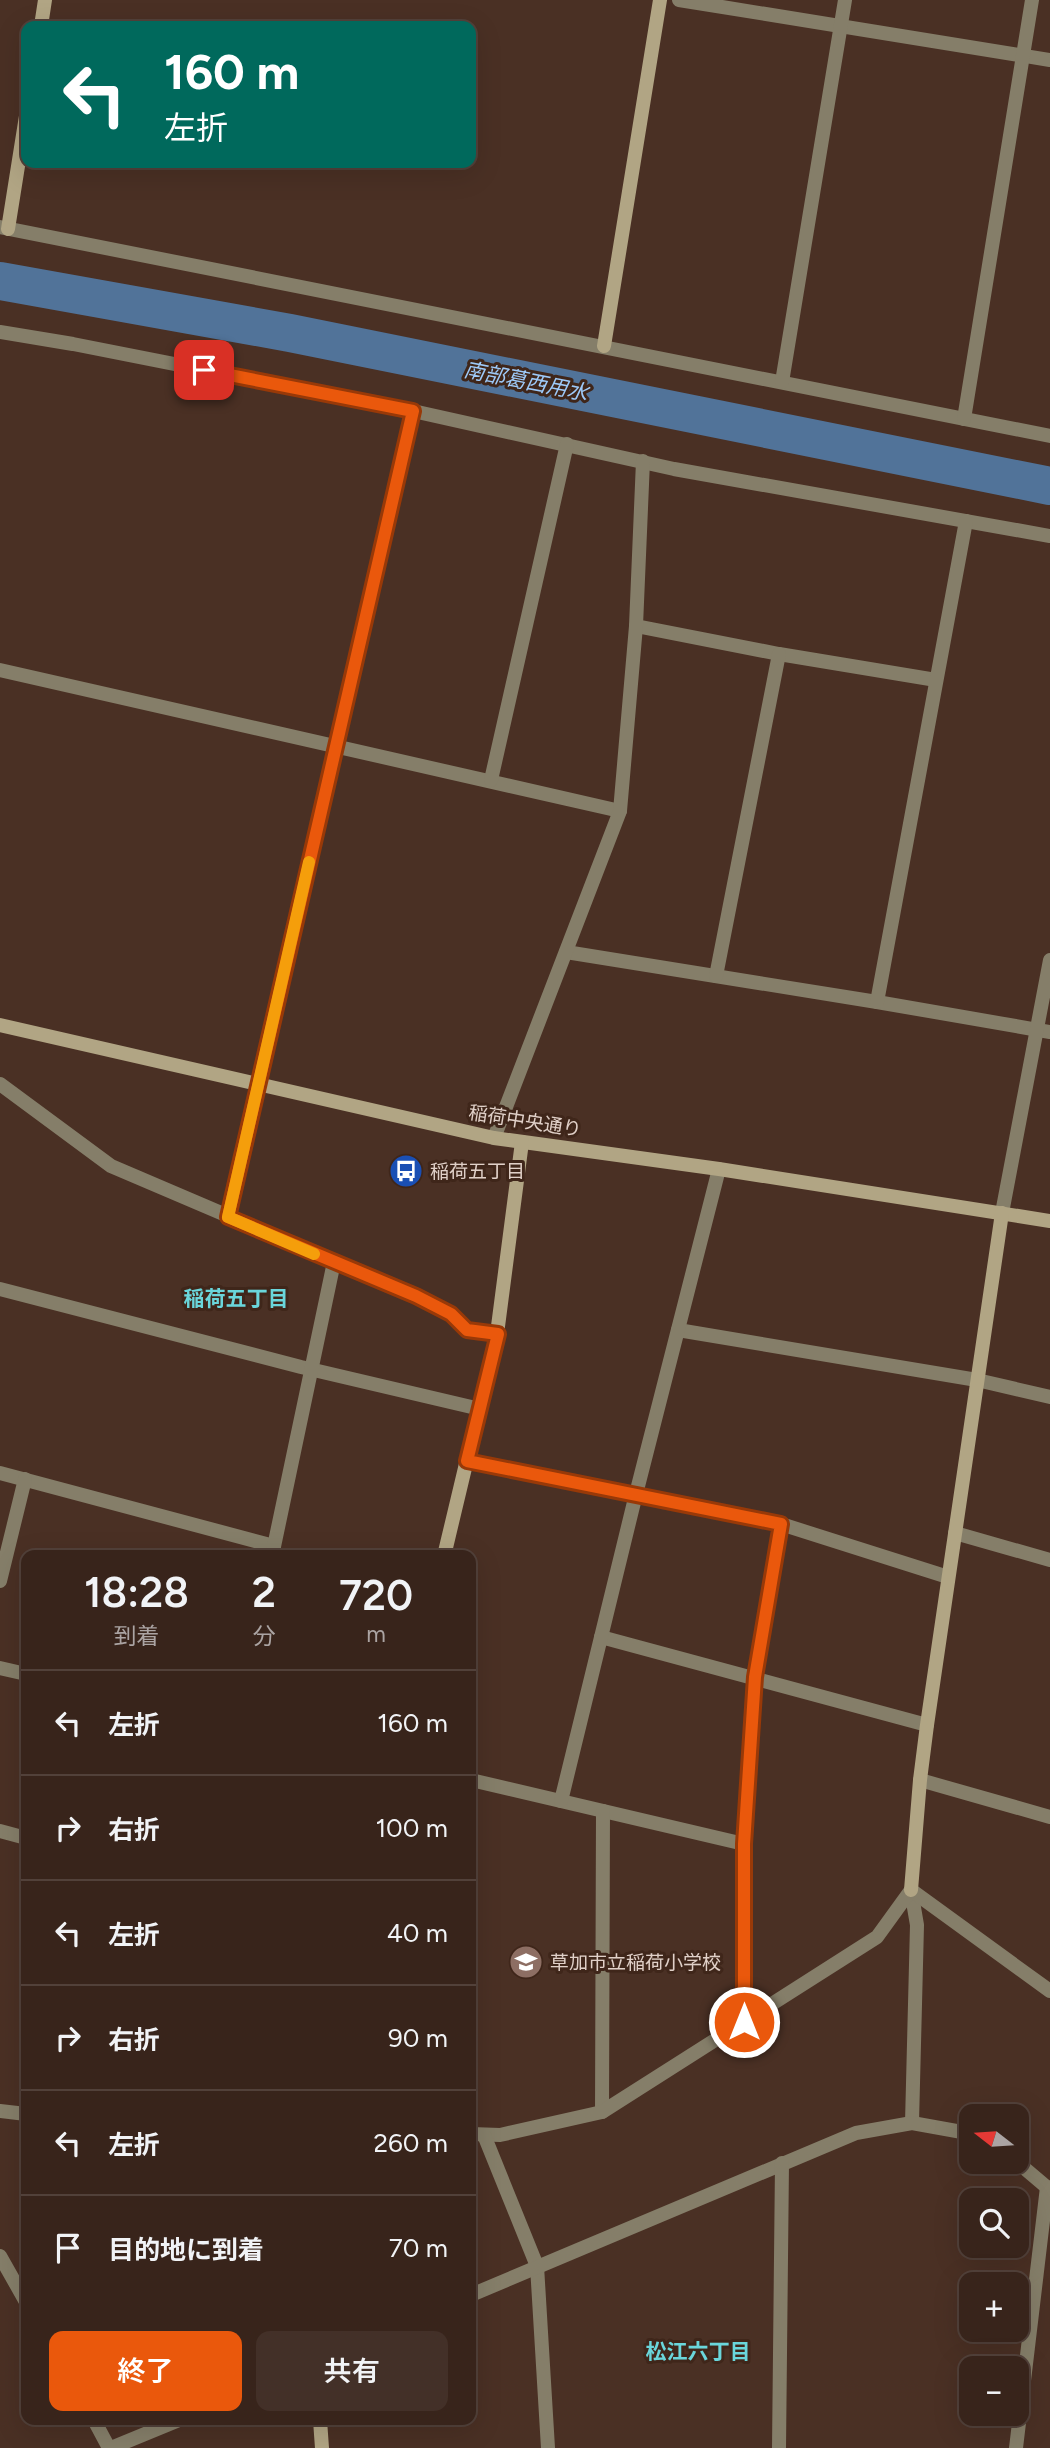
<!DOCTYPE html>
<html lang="ja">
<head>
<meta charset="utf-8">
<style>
	body { margin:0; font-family:Figtree,"Noto Sans JP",sans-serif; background:#433028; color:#f1f3f6; height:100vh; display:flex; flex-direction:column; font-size:26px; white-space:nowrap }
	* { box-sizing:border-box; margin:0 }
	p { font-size:23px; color:#aba4a3 }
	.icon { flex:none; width:38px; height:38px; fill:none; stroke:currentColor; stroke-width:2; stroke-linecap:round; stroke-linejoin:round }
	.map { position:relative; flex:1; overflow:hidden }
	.sheet { position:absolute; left:21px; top:1550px; width:455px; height:875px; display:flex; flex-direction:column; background:#38241b; border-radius:14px; box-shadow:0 7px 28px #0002,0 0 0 2px #52413a }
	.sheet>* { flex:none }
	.hud { position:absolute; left:21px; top:21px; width:455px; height:147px; border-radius:14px; box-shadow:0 7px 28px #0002,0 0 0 2px #52413a; background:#00695c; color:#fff; overflow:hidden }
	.needle { width:46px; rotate:287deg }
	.tools { position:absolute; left:959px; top:2104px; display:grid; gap:14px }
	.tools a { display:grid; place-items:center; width:70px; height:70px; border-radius:14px; background:#38241b; box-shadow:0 7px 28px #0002,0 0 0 2px #52413a; font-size:35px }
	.pin { position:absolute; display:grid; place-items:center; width:60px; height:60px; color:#fff; margin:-30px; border-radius:14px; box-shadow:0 4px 10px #0006 }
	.me { position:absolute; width:77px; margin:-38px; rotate:0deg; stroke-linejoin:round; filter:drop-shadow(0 0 5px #0008) }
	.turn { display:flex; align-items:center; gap:24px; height:147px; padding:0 28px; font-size:32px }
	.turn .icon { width:91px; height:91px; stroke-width:2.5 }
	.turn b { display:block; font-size:49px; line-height:60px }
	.eta { display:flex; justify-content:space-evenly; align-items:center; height:119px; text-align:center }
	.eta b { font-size:42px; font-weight:600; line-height:49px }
	.primary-button { display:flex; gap:14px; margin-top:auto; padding:14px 28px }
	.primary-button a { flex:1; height:80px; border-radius:14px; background:#ea580c; color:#fff; font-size:28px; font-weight:600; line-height:80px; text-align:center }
	.primary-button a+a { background:#433028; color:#f1f3f6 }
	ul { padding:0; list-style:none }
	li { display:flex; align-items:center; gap:21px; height:105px; padding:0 28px; border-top:2px solid #52413a }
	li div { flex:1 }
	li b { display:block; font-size:26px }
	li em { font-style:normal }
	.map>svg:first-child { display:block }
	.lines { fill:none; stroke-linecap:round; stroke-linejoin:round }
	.river { stroke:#517399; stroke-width:38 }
	.street { stroke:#857e69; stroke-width:14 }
	.secondary { stroke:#b1a584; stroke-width:14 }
	.route-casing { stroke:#983908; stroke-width:18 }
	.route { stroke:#ea580c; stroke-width:12 }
	.slow { stroke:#f59e0b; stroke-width:12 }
	.labels { text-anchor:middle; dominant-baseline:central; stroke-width:6; stroke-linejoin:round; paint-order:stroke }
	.street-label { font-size:19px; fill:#e0d0c8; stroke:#3f261a }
	.poi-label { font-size:19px; fill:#e0d0c8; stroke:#3f261a; text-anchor:start }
	.water-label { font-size:21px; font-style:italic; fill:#9ecaf9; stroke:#3f261a }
	.neighbourhood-label { font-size:21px; font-weight:bold; fill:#6ad6db; stroke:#3f261a }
</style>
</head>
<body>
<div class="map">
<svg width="1050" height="2448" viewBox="0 0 1050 2448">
	<rect width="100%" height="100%" fill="#4a3024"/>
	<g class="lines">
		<path class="river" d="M0 281 290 333 1050 486"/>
		<g class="street">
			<path d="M679 0 1050 60"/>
			<path d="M0 227 1050 436"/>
			<path d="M0 332 73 344 413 411 674 469 1050 536"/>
			<path d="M782 382 845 0"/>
			<path d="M964 419 1032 0"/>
			<path d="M636 626 779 654 936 680"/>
			<path d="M0 670 620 811"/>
			<path d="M491 780 567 444"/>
			<path d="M566 952 877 1002 1050 1032"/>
			<path d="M716 976 779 654"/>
			<path d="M877 1002 966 521"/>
			<path d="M0 1084 111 1166 416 1296 451 1314 467 1330 497 1334"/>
			<path d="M494 1138 620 811 636 626 643 461"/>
			<path d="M1002 1213 1050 960"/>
			<path d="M227 1217 413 411"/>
			<path d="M0 1289 301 1367 480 1409"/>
			<path d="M678 1330 977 1380 1050 1397"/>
			<path d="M467 1461 781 1524 948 1577"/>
			<path d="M0 1473 274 1546"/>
			<path d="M955 1533 1050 1560"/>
			<path d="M272 1556 334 1262"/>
			<path d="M0 1581 25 1479"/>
			<path d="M601 1637 927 1725"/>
			<path d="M0 1668 26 1674"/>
			<path d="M471 1780 744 1844"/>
			<path d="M920 1780 1050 1817"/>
			<path d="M561 1801 636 1494 719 1169"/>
			<path d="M0 1831 26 1838"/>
			<path d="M911 1890 917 1925 912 2123"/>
			<path d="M911 1890 1050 1991"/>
			<path d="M744 2022V1844L755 1677 781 1524"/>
			<path d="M0 2111 26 2114"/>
			<path d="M602 2112 603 1811"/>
			<path d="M471 2134 500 2135 602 2112 877 1937 911 1890"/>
			<path d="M484 2135 537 2266 548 2448"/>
			<path d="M1016 2161 1050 2190"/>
			<path d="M0 2256 26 2302"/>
			<path d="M471 2295 856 2133 912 2123 962 2132 971 2137"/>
			<path d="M94 2420 109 2448"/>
			<path d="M111 2448 179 2420"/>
			<path d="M779 2448 782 2163"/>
			<path d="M1016 2448 1047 2187"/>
		</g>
		<g class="secondary">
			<path d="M41 26 45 0"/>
			<path d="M8 229 26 116"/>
			<path d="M604 346 660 0"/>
			<path d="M0 1025 494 1138 719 1169 1050 1221"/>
			<path d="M444 1556 497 1334 522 1142"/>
			<path d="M911 1890 920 1780 927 1725 1002 1213"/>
			<path d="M320 2420 322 2448"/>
		</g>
	</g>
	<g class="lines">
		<defs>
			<path id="route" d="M204 370 413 411 228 1217 416 1296 451 1314 467 1330 498 1334 467 1461 781 1524 755 1677 744 1844V2022"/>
		</defs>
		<use href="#route" class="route-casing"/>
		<use href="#route" class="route"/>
		<path class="slow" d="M309 862 228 1217 314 1254"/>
	</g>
	<defs>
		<symbol id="bus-disc" viewBox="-11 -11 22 22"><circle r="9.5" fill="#1a4fb4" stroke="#3f261a"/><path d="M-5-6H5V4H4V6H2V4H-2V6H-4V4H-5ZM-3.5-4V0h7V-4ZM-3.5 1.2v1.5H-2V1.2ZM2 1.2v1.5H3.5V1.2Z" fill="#fff"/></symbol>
		<symbol id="school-disc" viewBox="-11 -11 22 22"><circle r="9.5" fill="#8d6e63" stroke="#3f261a"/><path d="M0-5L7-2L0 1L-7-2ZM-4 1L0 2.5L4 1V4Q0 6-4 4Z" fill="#fff"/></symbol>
	</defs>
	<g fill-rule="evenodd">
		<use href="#bus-disc" x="387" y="1152" width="38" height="38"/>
		<use href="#school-disc" x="507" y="1943" width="38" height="38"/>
	</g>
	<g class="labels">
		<g class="street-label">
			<text transform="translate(525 1121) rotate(9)">稲荷中央通り</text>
		</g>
		<g class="poi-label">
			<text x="430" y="1171">稲荷五丁目</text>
			<text x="550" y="1962">草加市立稲荷小学校</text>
		</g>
		<g class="water-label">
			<text transform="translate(526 381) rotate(11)">南部葛西用水</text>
		</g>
		<g class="neighbourhood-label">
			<text x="236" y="1298">稲荷五丁目</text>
			<text x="698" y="2351">松江六丁目</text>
		</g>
	</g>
</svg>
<div class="tools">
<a><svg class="needle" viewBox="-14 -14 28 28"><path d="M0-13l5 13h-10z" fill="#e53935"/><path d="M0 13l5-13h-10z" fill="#aba4a3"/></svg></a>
<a><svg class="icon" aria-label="search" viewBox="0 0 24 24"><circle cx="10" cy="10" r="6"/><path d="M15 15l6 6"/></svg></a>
<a>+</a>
<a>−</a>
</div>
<div class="pin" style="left:204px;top:370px;background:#d93025"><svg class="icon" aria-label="arrive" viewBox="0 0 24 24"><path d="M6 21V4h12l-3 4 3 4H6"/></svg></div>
<svg class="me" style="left:744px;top:2022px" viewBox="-20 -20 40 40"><circle r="17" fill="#ea580c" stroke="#fff" stroke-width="3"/><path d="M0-11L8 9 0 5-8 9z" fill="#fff"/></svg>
<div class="hud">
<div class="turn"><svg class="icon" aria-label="left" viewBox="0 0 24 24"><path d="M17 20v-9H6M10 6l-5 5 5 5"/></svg><div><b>160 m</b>左折</div></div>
</div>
<section class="sheet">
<div class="eta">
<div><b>18:28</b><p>到着</p></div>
<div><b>2</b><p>分</p></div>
<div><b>720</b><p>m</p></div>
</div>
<ul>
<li><svg class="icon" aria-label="left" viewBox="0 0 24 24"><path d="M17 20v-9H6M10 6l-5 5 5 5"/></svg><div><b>左折</b></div><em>160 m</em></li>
<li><svg class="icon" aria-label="right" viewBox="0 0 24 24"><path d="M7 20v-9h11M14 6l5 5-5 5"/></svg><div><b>右折</b></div><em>100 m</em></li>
<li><svg class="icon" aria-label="left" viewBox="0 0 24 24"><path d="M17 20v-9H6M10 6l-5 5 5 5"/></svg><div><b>左折</b></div><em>40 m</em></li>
<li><svg class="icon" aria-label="right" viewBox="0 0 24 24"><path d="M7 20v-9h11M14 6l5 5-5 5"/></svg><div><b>右折</b></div><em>90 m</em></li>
<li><svg class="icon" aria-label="left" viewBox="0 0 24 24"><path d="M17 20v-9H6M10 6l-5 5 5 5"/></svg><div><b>左折</b></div><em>260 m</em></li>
<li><svg class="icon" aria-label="arrive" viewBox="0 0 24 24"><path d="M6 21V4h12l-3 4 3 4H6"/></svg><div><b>目的地に到着</b></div><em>70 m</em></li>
</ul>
<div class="primary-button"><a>終了</a><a>共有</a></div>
</section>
</div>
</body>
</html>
